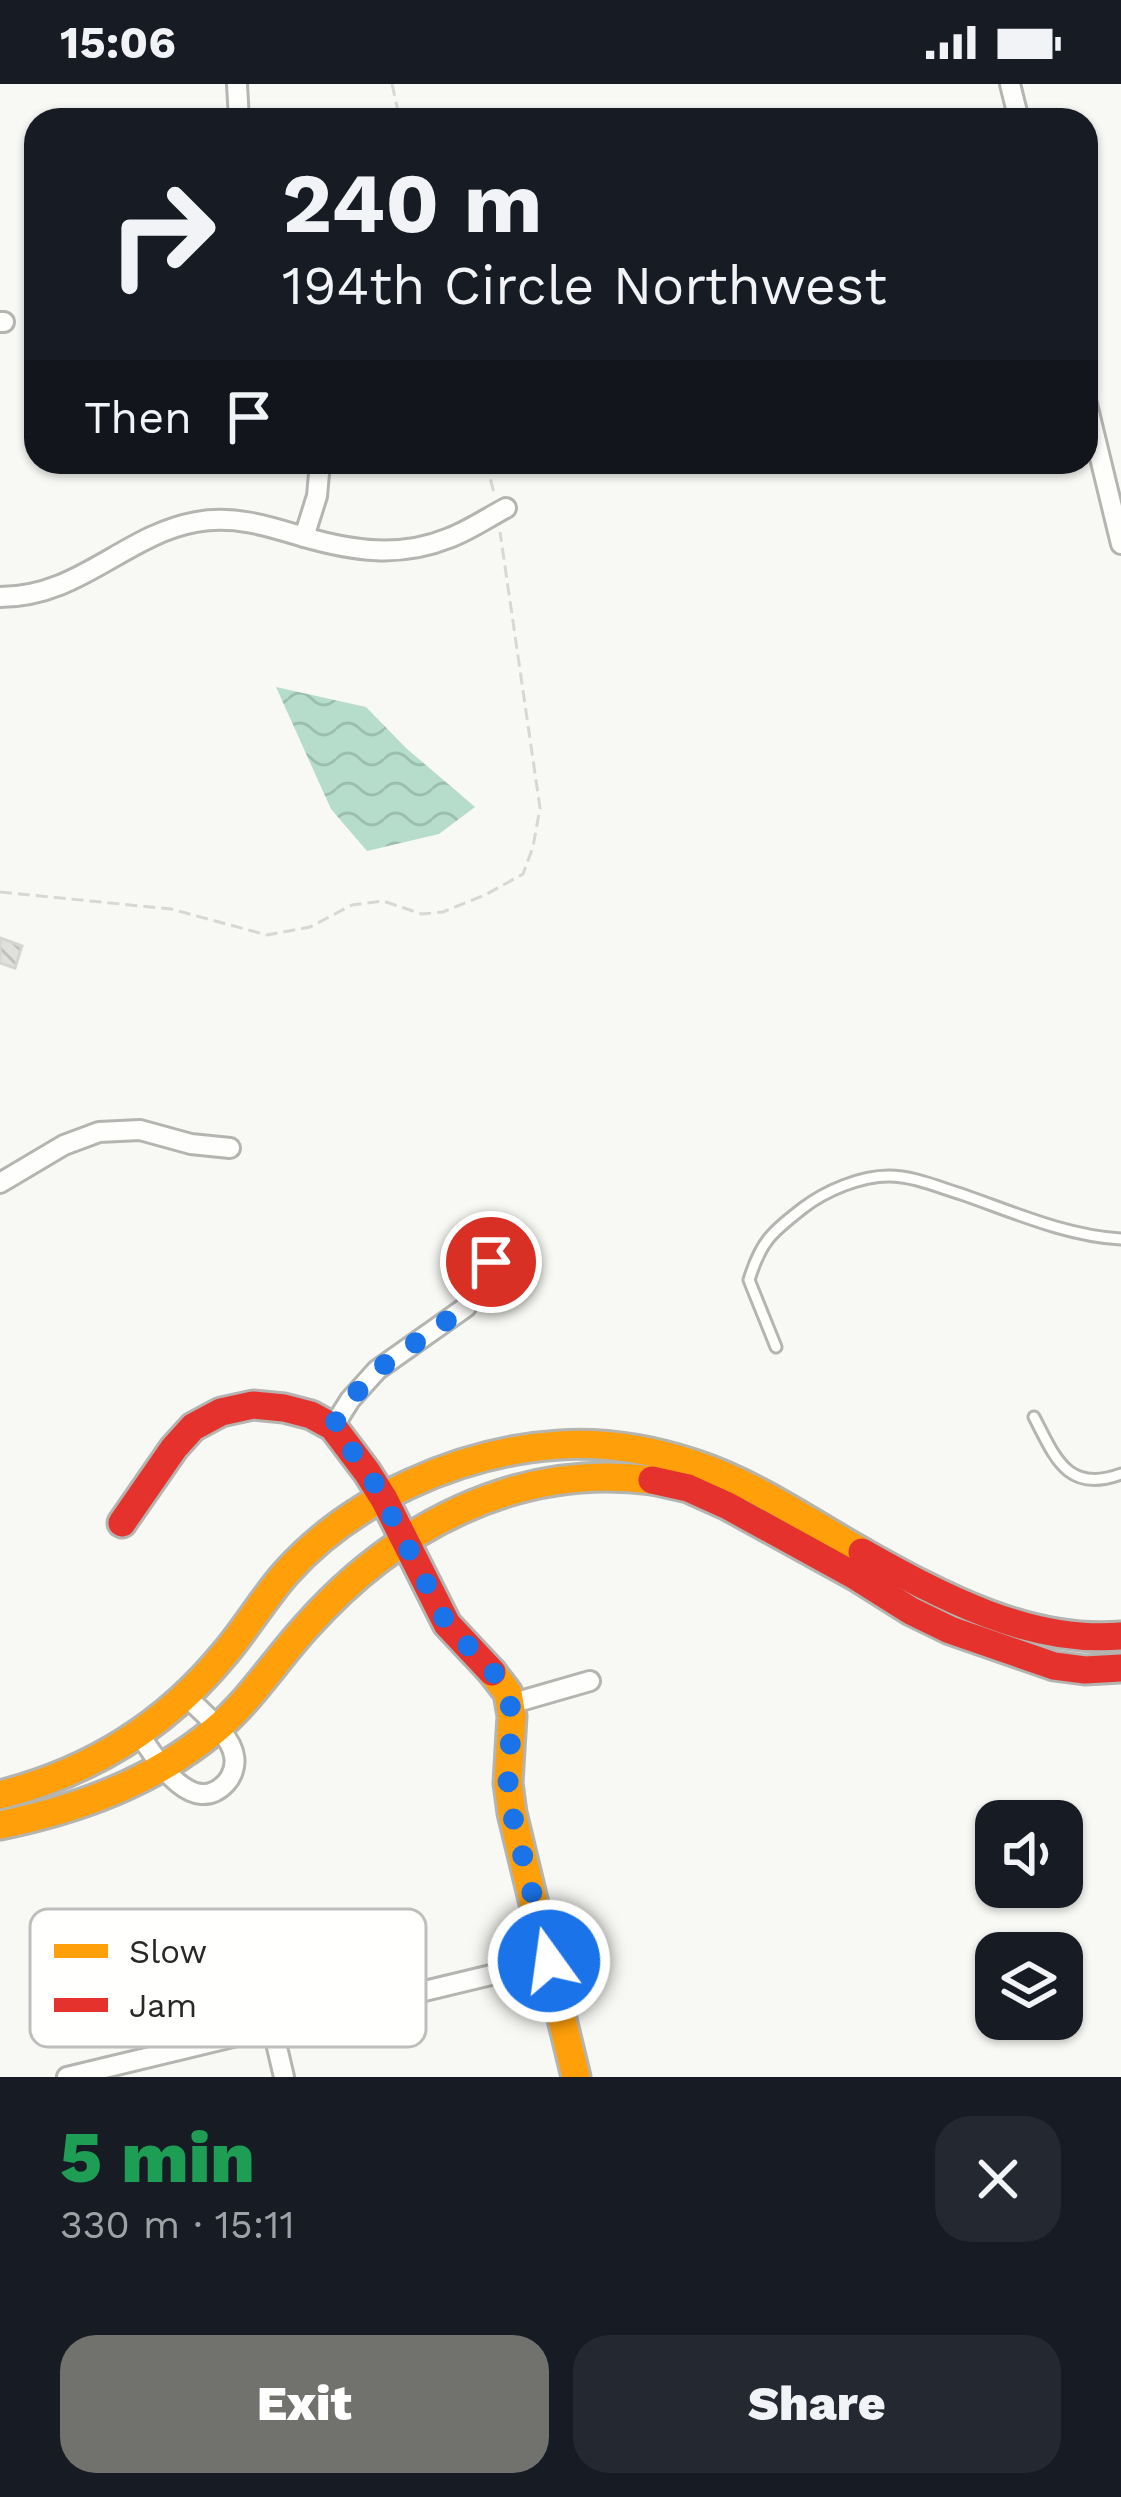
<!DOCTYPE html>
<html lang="en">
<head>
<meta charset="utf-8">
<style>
	body { margin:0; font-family:"Work Sans",sans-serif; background:#242831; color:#f1f3f6; height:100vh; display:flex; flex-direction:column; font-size:45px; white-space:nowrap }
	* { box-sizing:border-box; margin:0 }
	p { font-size:39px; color:#9ea1a6 }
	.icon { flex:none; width:66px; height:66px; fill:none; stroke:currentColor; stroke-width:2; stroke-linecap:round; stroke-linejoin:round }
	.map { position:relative; height:1993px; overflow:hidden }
	.sheet { display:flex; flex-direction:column; background:#171b24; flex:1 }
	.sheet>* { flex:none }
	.hud { position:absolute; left:24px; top:24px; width:1074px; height:366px; border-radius:36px; box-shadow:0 3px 9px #0004; background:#171b24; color:#f1f3f6; overflow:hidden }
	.fabs { position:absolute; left:975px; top:1716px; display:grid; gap:24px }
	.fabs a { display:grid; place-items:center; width:108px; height:108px; border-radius:24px; background:#171b24; box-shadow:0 3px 9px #0004; font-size:60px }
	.pin { position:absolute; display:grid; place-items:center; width:102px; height:102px; color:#fff; margin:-51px; border:6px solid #fff; border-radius:50%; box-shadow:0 3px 12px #0007 }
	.me { position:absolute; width:132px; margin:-66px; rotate:346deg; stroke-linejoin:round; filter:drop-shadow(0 0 9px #0008) }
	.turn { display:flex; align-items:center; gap:42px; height:252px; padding:0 60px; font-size:54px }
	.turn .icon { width:156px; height:156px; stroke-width:2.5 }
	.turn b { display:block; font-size:84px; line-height:102px }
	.then { display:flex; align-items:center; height:114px; padding:0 60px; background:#0003; gap:24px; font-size:45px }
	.round { display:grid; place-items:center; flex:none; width:126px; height:126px; border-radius:36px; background:#242831 }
	.summary { display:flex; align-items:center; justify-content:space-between; height:204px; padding:0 60px }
	h1 { font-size:72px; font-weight:800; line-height:90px; color:#1e9e55 }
	.action { display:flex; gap:24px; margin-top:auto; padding:24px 60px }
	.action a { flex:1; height:138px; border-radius:36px; background:#71716e; color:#fff; font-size:48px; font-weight:800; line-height:138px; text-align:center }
	.action a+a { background:#242831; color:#f1f3f6 }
	.status { display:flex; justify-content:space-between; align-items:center; height:84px; padding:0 60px; background:#171b24; direction:ltr }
	.status svg { height:33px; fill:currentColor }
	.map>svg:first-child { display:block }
	.water { fill:url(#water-waves) }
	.building { fill:url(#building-back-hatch); stroke:#d5d6d4; stroke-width:3 }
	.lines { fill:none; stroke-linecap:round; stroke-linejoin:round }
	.lane-casing { stroke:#b4b4b1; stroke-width:15 }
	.street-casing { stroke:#b4b4b1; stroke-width:24 }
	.slow-casing { stroke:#b4b4b1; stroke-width:33 }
	.jam-casing { stroke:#b4b4b1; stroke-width:33 }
	.path { stroke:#d7d7d5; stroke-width:3; stroke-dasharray:12 6; stroke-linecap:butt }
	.lane { stroke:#fefefd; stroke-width:9 }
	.street { stroke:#fefefd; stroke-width:18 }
	.slow { stroke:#ff9f0a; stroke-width:27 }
	.jam { stroke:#e5322d; stroke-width:27 }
	.route { stroke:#1a73e8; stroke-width:21; stroke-dasharray:0 37.8 }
	.key { fill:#fffffe; stroke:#bebebd; stroke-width:3 }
	.key-label { font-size:33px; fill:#282826 }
</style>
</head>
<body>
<div class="status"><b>15:06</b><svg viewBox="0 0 49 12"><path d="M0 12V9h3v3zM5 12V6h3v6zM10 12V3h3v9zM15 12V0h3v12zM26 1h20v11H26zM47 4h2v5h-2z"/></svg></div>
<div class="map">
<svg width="1121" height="1993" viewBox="0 0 1121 1993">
	<defs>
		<pattern id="water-waves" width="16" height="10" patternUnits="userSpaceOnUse" patternTransform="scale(3)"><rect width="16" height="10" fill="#b6ddcb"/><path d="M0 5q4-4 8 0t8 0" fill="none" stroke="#9cbeae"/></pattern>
		<pattern id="building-back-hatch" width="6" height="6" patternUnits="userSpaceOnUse" patternTransform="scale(3)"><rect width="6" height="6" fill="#e0e0dd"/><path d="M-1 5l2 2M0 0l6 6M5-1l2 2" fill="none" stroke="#c0c0be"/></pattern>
	</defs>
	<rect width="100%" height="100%" fill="#f8f8f4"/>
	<path class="water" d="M276 603 366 623 406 664 475 723 439 750 367 767 331 725Z"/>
	<path class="building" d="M0 854 22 862 15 884 0 879Z"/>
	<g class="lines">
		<defs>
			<g id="lane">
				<path d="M776 1263 749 1196C761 1157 771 1149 803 1124 825 1107 860 1092 889 1092 913 1092 938 1103 961 1110 1013 1128 1066 1152 1121 1155"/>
				<path d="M1034 1333C1055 1373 1067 1410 1121 1390"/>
			</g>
			<g id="street">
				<path d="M237 0 239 36"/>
				<path d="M1010 0 1019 36"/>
				<path d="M0 238H4"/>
				<path d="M1086 316 1121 460"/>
				<path d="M304 453 317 412 320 378"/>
				<path d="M0 513C80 513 124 451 196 438 234 431 268 442 304 453 353 467 400 474 449 454 468 447 487 434 506 424"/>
				<path d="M0 1099 64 1061 99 1048 140 1046 191 1060 230 1064"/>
				<path d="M333 1343 350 1316 377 1286 466 1223 491 1178"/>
				<path d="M510 1620 590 1597"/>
				<path d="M140 1651C155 1674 192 1735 226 1699 232 1693 236 1681 234 1672 231 1650 201 1628 186 1612"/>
				<path d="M272 1942 284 1993"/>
				<path d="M67 1993 549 1877"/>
			</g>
			<g id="slow">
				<path d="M492 1588 508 1609 512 1632 508 1699 512 1729 576 1993"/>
				<path d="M0 1711C91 1688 166 1642 226 1568 247 1543 264 1514 286 1489 352 1415 461 1367 560 1361 605 1358 651 1366 694 1380 755 1400 807 1437 862 1468"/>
				<path d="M0 1741C78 1725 153 1698 215 1646 250 1617 275 1577 306 1543 394 1444 516 1378 652 1396"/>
			</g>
			<g id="jam">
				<path d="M652 1396 688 1404 728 1422 857 1493 911 1527 950 1546 1054 1582 1085 1586 1121 1584"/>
				<path d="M122 1439 174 1364 193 1343 221 1328 253 1321 284 1324 311 1331 333 1343 367 1388 384 1415 447 1540 492 1588"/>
				<path d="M862 1468C940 1512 1029 1560 1121 1552"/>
			</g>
		</defs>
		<use href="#lane" class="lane-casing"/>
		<use href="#street" class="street-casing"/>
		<use href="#slow" class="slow-casing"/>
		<use href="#jam" class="jam-casing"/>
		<g class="path">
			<path d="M392 0 400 36"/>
			<path d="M486 378 494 409"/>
			<path d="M0 808 171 825 267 851 310 843 352 821 383 817 422 830 443 828 485 811 523 790 533 763 540 724 500 448"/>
		</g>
		<use href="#lane" class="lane"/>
		<use href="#street" class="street"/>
		<use href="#slow" class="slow"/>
		<use href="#jam" class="jam"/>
	</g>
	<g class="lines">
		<path class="route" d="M491 1178 466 1223 377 1286 350 1316 333 1342 368 1388 381 1411 447 1540 496 1591 508 1609 512 1632 508 1699 512 1729 549 1877"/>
	</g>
	<rect x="30" y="1825" width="396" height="138" rx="18" class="key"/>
	<rect x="54" y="1860" width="54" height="14" fill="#ff9f0a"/>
	<rect x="54" y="1914" width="54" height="14" fill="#e5322d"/>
	<g class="key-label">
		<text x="129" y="1879">Slow</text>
		<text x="129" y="1933">Jam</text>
	</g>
</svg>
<div class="fabs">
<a><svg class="icon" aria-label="sound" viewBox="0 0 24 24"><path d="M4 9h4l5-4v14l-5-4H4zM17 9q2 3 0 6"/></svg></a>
<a><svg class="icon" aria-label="layers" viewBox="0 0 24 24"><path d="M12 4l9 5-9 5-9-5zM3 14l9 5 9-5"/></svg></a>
</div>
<div class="pin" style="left:491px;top:1178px;background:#d93025"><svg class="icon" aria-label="arrive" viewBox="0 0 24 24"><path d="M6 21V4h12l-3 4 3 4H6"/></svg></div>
<svg class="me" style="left:549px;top:1877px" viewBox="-20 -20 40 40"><circle r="17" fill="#1a73e8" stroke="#fff" stroke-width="3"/><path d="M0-11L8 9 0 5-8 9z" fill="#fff"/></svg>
<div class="hud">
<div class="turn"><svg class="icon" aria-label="right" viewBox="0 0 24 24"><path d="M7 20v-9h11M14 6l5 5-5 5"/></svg><div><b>240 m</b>194th Circle Northwest</div></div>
<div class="then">Then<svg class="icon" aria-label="arrive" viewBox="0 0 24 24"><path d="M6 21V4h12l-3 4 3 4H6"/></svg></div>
</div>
</div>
<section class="sheet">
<div class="summary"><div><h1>5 min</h1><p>330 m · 15:11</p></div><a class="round"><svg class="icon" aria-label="close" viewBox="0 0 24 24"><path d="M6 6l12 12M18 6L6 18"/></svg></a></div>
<div class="action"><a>Exit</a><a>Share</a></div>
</section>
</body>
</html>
